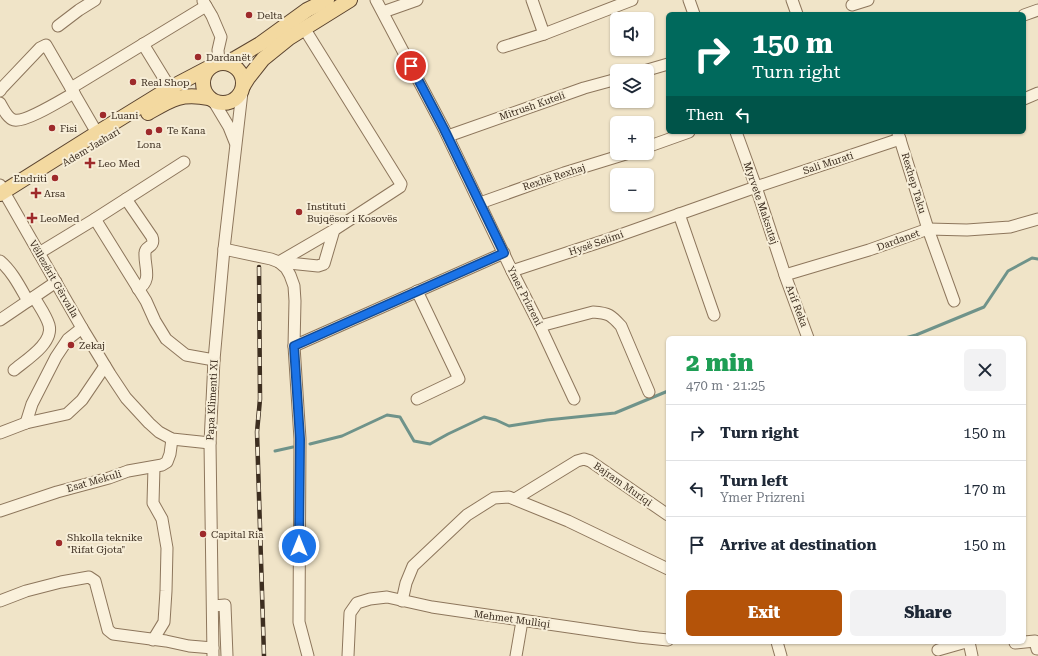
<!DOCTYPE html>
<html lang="en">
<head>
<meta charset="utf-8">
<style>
	body { margin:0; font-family:"Roboto Serif",serif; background:#f2f2f3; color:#1f2937; height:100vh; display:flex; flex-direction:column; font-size:15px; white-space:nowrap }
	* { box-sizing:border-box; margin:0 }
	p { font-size:13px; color:#747a83 }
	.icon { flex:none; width:22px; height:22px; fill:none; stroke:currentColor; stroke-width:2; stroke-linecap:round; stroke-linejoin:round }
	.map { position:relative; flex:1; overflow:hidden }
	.details { position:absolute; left:666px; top:336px; width:360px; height:308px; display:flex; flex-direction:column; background:#fff; border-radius:6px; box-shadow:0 1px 3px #0004 }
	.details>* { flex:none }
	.banner { position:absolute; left:666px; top:12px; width:360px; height:122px; border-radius:6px; box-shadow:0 1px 3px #0004; background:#00695c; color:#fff; overflow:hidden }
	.controls { position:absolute; left:610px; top:12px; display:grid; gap:8px }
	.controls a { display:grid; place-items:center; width:44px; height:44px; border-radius:6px; background:#fff; box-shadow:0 1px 3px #0004; font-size:20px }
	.pin { position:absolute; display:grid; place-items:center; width:34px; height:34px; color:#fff; margin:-17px; border:2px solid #fff; border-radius:50%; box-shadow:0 1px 4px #0007 }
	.me { position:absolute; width:44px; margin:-22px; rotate:0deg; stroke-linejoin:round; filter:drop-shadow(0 0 3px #0008) }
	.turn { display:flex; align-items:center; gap:14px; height:84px; padding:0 20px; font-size:18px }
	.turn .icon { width:52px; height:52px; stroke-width:2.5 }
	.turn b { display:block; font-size:28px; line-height:34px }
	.then { display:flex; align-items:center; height:38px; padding:0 20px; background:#0003; gap:8px; font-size:15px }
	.round { display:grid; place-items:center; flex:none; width:42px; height:42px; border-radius:6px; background:#f2f2f3 }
	.summary { display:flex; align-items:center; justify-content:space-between; height:68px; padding:0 20px }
	h1 { font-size:24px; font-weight:800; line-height:30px; color:#1e9e55 }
	.action { display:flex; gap:8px; margin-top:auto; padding:8px 20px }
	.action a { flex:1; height:46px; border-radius:6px; background:#b45309; color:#fff; font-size:16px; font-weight:800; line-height:46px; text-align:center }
	.action a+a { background:#f2f2f3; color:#1f2937 }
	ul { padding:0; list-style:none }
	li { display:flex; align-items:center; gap:12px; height:56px; padding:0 20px; border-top:1px solid #e0e1e3 }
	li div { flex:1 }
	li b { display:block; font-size:15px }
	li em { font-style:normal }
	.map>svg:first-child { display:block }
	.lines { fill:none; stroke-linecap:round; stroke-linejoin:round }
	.stream { stroke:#6f938a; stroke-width:3 }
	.minor-casing { stroke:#8d765c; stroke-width:13 }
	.major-casing { stroke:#5b4430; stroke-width:16 }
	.minor { stroke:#faf1dc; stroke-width:11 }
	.major { stroke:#f3d9a0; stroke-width:14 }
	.rail-casing { stroke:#3d2e20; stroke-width:4.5 }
	.rail { stroke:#f7eed8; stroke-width:3; stroke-dasharray:9; stroke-linecap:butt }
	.route-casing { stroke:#114b97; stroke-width:10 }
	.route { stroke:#1a73e8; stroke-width:7 }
	.poi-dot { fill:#9e2a2b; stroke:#f7eed8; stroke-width:1.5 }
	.labels { text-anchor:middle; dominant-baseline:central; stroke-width:4; stroke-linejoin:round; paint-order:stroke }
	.poi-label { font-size:10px; fill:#3d2e20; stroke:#f7eed8; text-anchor:start }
	.street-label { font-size:10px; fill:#3d2e20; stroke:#f7eed8 }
</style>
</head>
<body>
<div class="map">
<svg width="1038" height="656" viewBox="0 0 1038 656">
	<rect width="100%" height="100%" fill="#f0e4c8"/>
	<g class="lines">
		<g class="stream">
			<path d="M905 338 916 335 984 307 1008 271 1032 258 1038 259"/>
			<path d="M310 444 342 436 387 415 400 417 414 441 430 444 448 434 484 417 496 420 509 426 547 420 615 413 668 391"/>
			<path d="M275 451 293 447"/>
		</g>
		<defs>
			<g id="minor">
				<path d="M376 0 444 129 512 271 540 326 574 399"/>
				<path d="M532 0 544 34 632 0"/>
				<path d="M689 0 694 14"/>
				<path d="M792 0 797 14"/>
				<path d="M203 1 212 16 221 37 218 50 219 63"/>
				<path d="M852 5 868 0"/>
				<path d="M383 12 417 0"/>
				<path d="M1024 15 1038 10"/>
				<path d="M58 26 79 10 95 0"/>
				<path d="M143 44 170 88"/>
				<path d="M503 47 544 34"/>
				<path d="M644 71 668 64"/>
				<path d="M71 88 206 6"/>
				<path d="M0 91 2 88 40 48 46 45 97 133"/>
				<path d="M1024 99 1038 93"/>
				<path d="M214 102 229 127 235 142"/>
				<path d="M0 103C3 108 7 118 14 120 25 123 63 99 74 93"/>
				<path d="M736 132 756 187 786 278 808 338"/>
				<path d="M898 133 928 229 954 301"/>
				<path d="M448 136 584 88 617 79"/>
				<path d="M647 147 689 132"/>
				<path d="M0 185 82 328 110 374 126 398 149 423 159 432 172 439 210 443"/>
				<path d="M126 199 152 237C156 248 145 245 145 253 144 267 153 280 138 289"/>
				<path d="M480 203 564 173 629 153"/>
				<path d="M679 214 714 315"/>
				<path d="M95 219 146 301 155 321 166 339 186 355 214 360"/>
				<path d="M224 249 271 259 279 262 318 266 324 264 334 230 400 187 401 184 304 28"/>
				<path d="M39 253 95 219 184 162"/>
				<path d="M0 261C12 271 20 287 28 301"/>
				<path d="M279 262 286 268 290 275 294 286 295 301 294 346 300 439 299 622 308 656"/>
				<path d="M279 262 334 230"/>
				<path d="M512 271 606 240 756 187 900 139"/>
				<path d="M785 275 869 250 928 229 967 230 1010 227 1038 219"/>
				<path d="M0 320 56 282"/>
				<path d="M540 326 593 312C609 313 611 315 621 326L649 392"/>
				<path d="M294 346 504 253"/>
				<path d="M14 370C26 360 54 343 49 325 46 315 39 306 34 297"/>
				<path d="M417 399 459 379 417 291"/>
				<path d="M26 423 32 404 56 357 68 339 82 328"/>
				<path d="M0 433 26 423 67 414 82 400 105 366"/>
				<path d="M515 499 577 461 584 459 590 461 668 515"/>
				<path d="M0 511 57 492 109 478 128 471 162 465 167 462 170 454 172 439"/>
				<path d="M0 601 26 591 61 582 89 577 95 581 108 630 113 634 166 641 189 646 213 648"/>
				<path d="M402 601 406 583 413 566 467 515 494 498 509 497 568 521 668 569"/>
				<path d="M213 606 225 605 227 656"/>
				<path d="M153 640 164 622 166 591 167 548 162 519 153 503 154 467"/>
				<path d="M777 642 781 656"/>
				<path d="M969 642 972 656"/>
				<path d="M1015 642V643L1035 641 1037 649H1038"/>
				<path d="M938 650 966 642"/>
				<path d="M213 656 210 443 214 360 224 249 242 92"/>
				<path d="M348 656 350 613 357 603 370 599 387 597 432 607 638 637 668 640"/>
				<path d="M516 656 522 621"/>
			</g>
			<g id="major">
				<circle cx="223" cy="83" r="20"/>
				<path d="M225 63 236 58 260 44 307 10 327 0"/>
				<path d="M243 86 248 78 263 59 289 38 350 0"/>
				<path d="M148 113C172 99 180 93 209 98"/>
				<path d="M0 194 97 133 170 88 210 67"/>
			</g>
		</defs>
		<use href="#minor" class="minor-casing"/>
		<use href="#major" class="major-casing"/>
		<use href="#minor" class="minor"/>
		<use href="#major" class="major"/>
		<defs>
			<path id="rail" d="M259 267 260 399 257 432 264 656"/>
		</defs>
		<use href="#rail" class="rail-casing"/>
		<use href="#rail" class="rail"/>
	</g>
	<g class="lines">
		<defs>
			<path id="route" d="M299 546 300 439 294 346 504 253 444 129 411 66"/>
		</defs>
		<use href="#route" class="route-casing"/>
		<use href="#route" class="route"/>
	</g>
	<g class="poi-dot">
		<circle cx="249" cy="15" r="4"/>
		<circle cx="198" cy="57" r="4"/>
		<circle cx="133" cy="82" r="4"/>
		<circle cx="103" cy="115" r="4"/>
		<circle cx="52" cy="128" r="4"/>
		<circle cx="159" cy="130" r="4"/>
		<circle cx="149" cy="132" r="4"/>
		<path d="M88 157h4v4h4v4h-4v4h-4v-4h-4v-4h4z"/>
		<circle cx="55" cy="178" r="4"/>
		<path d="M34 187h4v4h4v4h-4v4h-4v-4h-4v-4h4z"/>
		<circle cx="299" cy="212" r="4"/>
		<path d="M30 212h4v4h4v4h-4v4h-4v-4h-4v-4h4z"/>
		<circle cx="71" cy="345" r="4"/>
		<circle cx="203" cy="534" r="4"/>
		<circle cx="59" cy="543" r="4"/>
	</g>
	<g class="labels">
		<g class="poi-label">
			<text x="257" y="15">Delta</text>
			<text x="206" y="57">Dardanët</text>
			<text x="141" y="82">Real Shop</text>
			<text x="111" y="115">Luani</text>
			<text x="60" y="128">Fisi</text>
			<text x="167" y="130">Te Kana</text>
			<text x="149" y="144" text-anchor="middle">Lona</text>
			<text x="98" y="163">Leo Med</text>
			<text x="47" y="178" text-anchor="end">Endriti</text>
			<text x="44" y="193">Arsa</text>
			<text x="307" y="206">Instituti<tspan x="307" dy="12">Bujqësor i Kosovës</tspan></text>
			<text x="40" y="218">LeoMed</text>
			<text x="79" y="345">Zekaj</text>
			<text x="211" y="534">Capital Ria</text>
			<text x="67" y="537">Shkolla teknike<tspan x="67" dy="12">"Rifat Gjota"</tspan></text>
		</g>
		<g class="street-label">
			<text transform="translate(532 106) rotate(-19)">Mitrush Kuteli</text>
			<text transform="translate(91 147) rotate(-31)">Adem Jashari</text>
			<text transform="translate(828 163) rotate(-18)">Sali Murati</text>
			<text transform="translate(554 177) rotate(-18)">Rexhë Rexhaj</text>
			<text transform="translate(914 183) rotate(73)">Rexhep Taku</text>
			<text transform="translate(761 203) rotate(71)">Myrvete Maksutaj</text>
			<text transform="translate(898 240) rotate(-20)">Dardanet</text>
			<text transform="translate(596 243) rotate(-19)">Hysë Selimi</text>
			<text transform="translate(54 279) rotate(60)">Vëllezërit Gërvalla</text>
			<text transform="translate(525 296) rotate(63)">Ymer Prizreni</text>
			<text transform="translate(797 306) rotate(69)">Arif Reka</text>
			<text transform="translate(212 400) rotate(-87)">Papa Klimenti XI</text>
			<text transform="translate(94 481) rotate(-16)">Esat Mekuli</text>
			<text transform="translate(623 484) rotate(35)">Bajram Muriqi</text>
			<text transform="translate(512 619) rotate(8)">Mehmet Mulliqi</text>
		</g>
	</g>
</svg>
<div class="controls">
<a><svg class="icon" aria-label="sound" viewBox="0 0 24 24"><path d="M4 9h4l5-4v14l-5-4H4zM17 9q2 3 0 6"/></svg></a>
<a><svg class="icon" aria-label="layers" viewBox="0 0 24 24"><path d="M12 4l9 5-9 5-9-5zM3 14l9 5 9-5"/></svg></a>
<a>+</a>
<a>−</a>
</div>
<div class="pin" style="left:411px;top:66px;background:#d93025"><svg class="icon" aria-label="arrive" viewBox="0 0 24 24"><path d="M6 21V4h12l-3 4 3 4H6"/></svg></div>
<svg class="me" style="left:299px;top:546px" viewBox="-20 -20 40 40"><circle r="17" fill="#1a73e8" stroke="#fff" stroke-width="3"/><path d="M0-11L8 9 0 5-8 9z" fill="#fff"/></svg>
<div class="banner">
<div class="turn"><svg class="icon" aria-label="right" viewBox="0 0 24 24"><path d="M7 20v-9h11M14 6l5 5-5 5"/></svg><div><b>150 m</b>Turn right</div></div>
<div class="then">Then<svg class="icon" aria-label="left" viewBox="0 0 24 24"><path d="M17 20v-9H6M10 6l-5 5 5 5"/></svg></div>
</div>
<section class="details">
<div class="summary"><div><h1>2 min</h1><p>470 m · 21:25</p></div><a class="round"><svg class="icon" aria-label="close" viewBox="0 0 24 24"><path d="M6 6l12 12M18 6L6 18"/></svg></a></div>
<ul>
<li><svg class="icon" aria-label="right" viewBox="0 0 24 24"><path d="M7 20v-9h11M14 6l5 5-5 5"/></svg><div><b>Turn right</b></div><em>150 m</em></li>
<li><svg class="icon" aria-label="left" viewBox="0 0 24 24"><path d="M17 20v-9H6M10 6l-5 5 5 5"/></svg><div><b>Turn left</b><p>Ymer Prizreni</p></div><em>170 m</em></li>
<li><svg class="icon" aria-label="arrive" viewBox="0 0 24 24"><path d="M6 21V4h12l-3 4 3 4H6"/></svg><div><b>Arrive at destination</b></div><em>150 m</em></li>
</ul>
<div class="action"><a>Exit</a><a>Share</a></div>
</section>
</div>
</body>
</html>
